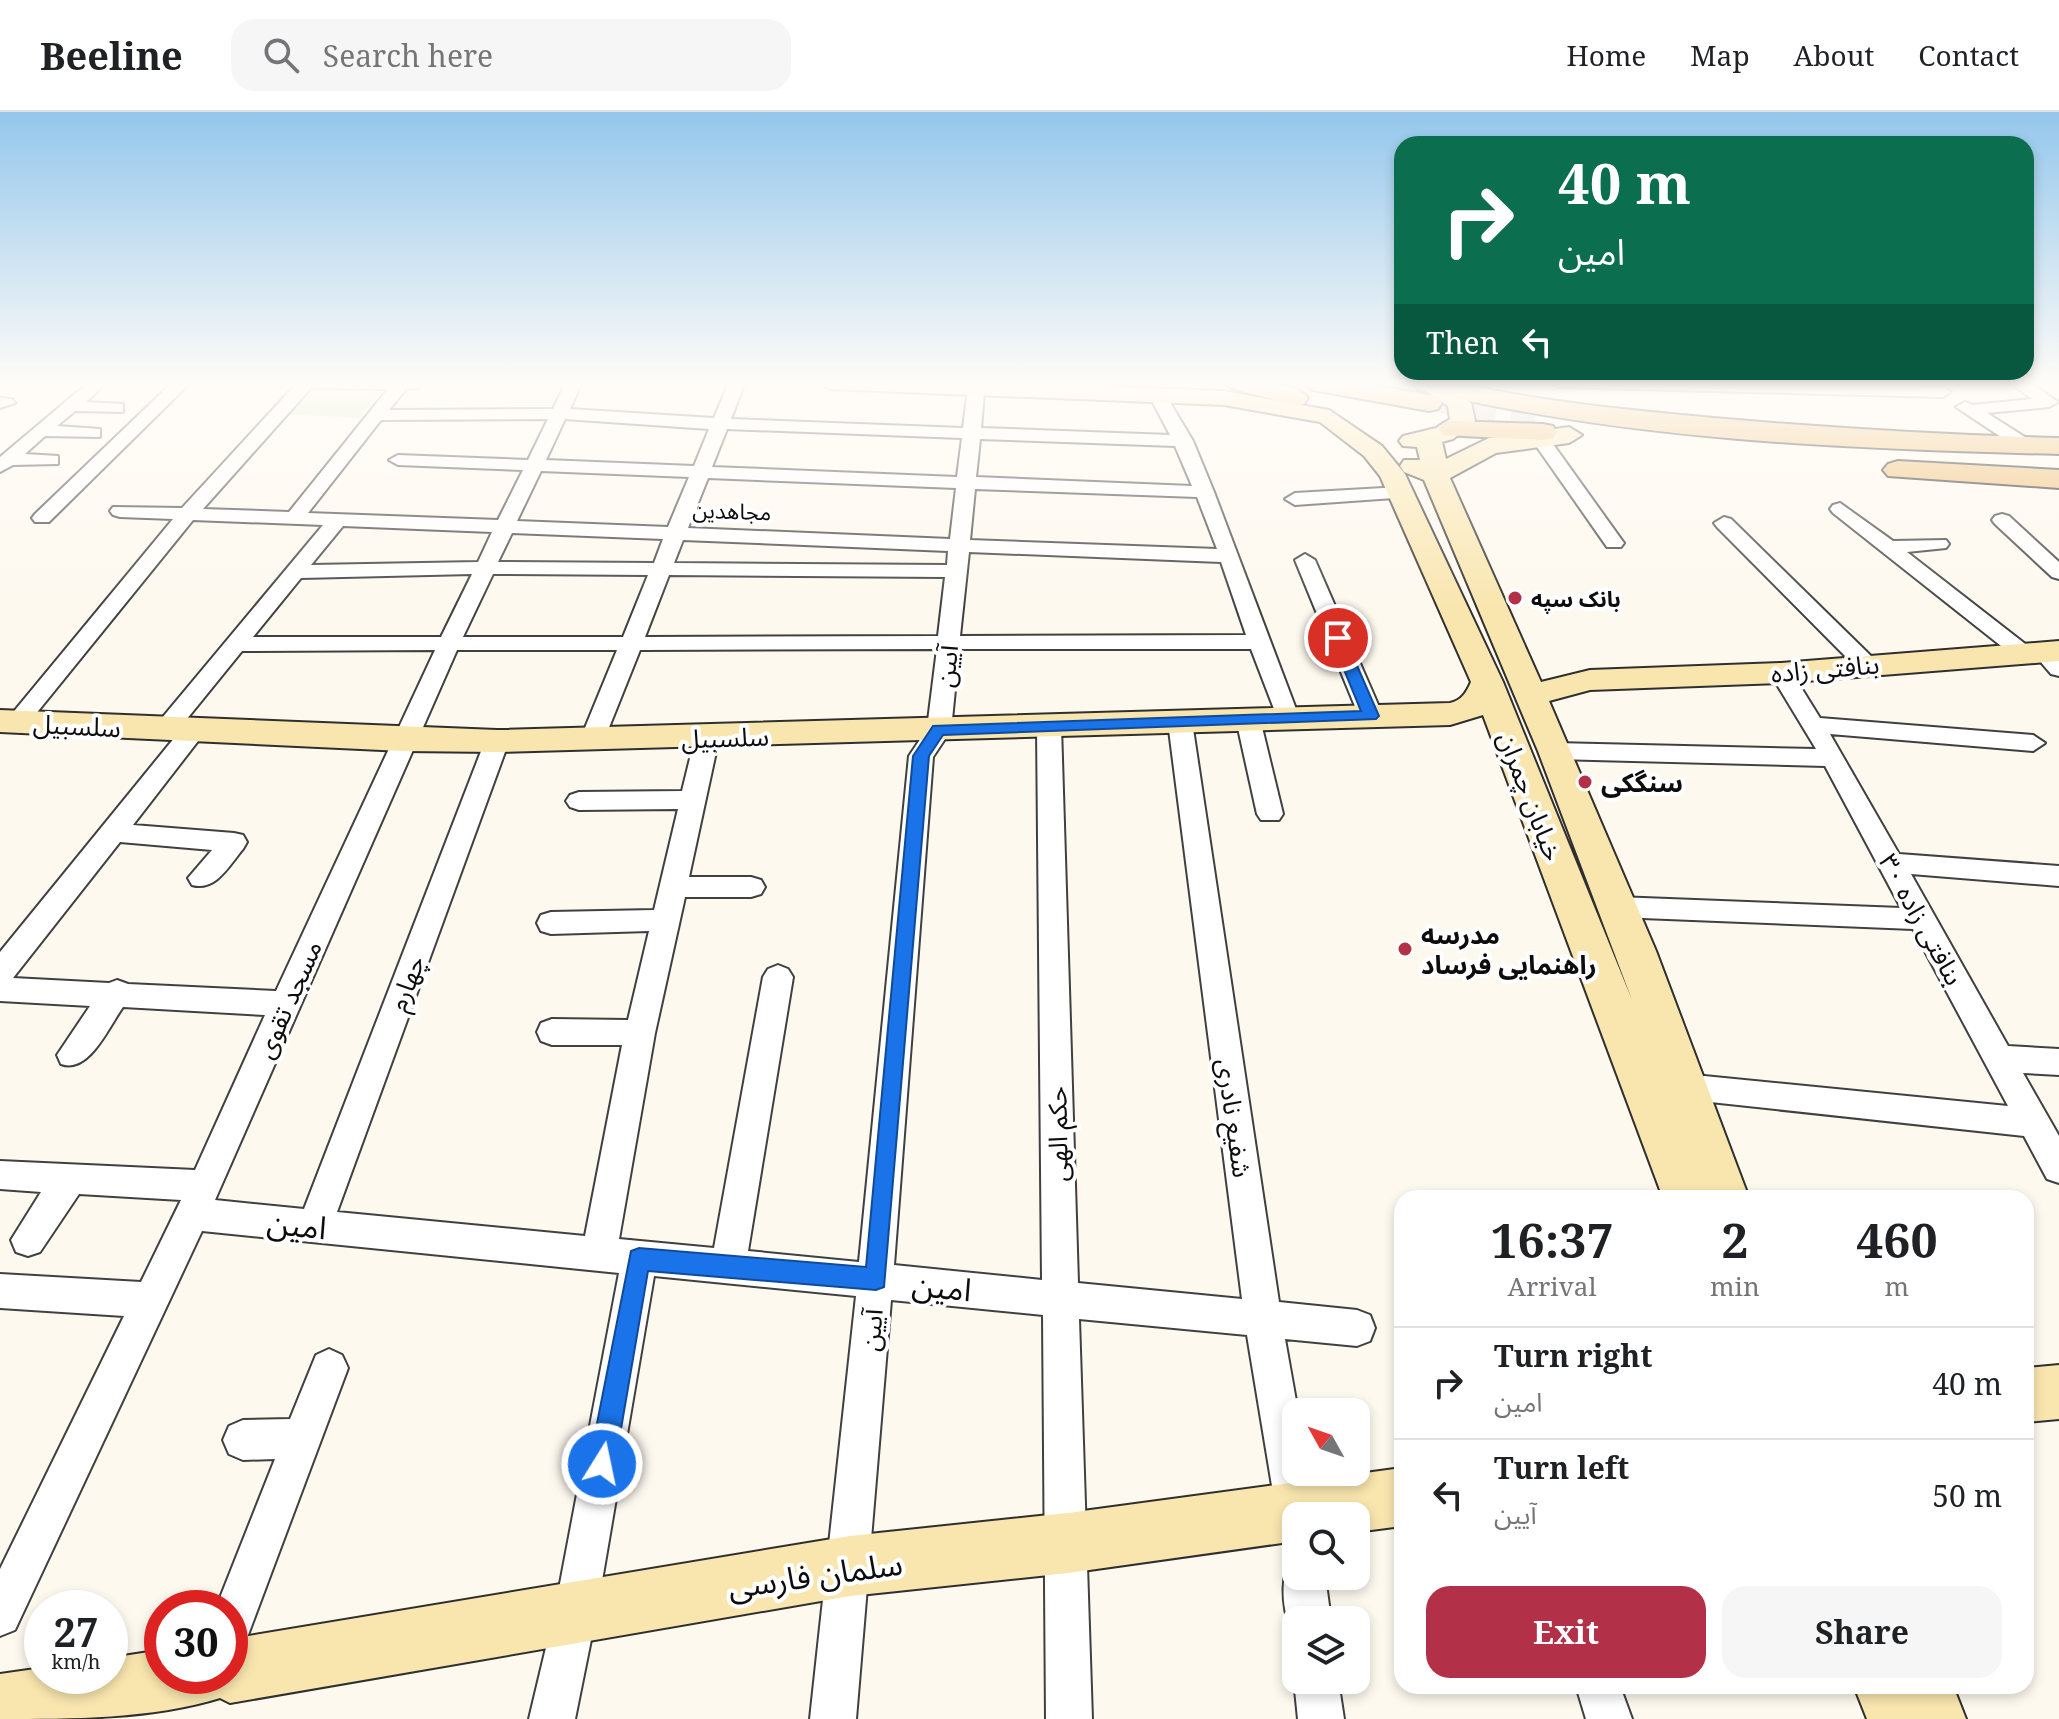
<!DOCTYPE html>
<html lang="en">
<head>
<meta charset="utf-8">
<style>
	body { margin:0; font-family:"Noto Serif","Noto Sans Arabic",serif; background:#f6f6f6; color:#202124; height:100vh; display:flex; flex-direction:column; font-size:30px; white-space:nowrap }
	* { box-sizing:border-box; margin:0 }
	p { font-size:26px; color:#757577 }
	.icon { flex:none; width:44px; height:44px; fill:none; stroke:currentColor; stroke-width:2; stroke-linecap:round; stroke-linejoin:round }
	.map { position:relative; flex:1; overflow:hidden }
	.sheet { position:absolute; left:1394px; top:1078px; width:640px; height:504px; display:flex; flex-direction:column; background:#fff; border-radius:24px; box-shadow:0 4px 12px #0003 }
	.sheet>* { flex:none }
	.guide { position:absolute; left:1394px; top:24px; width:640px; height:244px; border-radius:24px; box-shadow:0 4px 12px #0003; background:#0b6e4f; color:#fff; overflow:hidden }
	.needle { width:52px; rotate:310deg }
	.controls { position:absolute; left:1282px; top:1286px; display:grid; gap:16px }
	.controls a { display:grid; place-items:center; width:88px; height:88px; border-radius:16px; background:#fff; box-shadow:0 4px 12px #0003; font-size:40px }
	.speed { position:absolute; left:24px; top:1478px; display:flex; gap:16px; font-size:40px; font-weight:700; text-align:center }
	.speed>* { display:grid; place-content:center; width:104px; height:104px; border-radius:50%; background:#fff; box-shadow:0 4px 12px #0003; line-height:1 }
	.speed small { font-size:20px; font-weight:400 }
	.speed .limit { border:12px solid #d22; background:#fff; color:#111 }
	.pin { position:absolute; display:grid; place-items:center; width:68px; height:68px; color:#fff; margin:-34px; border:4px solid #fff; border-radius:50%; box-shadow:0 2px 8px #0007 }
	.me { position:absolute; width:88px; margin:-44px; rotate:10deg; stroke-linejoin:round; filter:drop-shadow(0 0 6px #0008) }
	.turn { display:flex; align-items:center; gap:28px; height:168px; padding:0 32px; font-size:36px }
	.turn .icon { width:104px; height:104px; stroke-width:2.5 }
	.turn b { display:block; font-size:56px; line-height:68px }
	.then { display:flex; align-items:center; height:76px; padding:0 32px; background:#0003; gap:16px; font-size:30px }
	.eta { display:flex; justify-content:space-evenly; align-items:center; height:136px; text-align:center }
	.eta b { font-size:48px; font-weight:700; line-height:56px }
	.action { display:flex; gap:16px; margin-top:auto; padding:16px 32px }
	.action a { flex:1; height:92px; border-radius:24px; background:#b33049; color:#fff; font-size:32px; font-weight:700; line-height:92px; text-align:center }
	.action a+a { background:#f6f6f6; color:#202124 }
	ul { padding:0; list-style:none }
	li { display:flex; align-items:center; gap:24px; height:112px; padding:0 32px; border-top:2px solid #e0e0e0 }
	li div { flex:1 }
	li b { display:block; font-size:30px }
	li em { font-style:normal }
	header { display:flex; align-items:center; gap:48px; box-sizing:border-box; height:112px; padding:0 40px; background:#fff; border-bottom:2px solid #e0e0e0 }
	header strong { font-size:38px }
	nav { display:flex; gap:44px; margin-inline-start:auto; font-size:28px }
	.search { width:560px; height:72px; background:#f6f6f6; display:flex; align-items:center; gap:20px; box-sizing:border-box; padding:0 28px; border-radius:24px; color:#757577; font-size:30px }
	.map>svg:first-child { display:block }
	.green { fill:#d7e6bb }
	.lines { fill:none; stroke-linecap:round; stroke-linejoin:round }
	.primary-tunnel { stroke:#dad6cd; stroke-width:30; stroke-dasharray:30 15; stroke-linecap:butt }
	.street-casing { stroke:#404040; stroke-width:4 }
	.secondary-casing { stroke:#2f2f2f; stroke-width:4 }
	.primary-casing { stroke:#1e1e1e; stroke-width:4 }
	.street { fill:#fff; fill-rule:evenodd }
	.secondary { fill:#f9e6af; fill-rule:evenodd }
	.primary { fill:#eebd6f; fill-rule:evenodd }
	.route { fill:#1a73e8; stroke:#114b97; stroke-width:2 }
	.poi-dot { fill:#b33049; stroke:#fff; stroke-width:3 }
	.labels { text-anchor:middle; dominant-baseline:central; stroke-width:8; stroke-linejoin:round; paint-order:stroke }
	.far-street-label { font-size:22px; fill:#0d0d0d; stroke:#fff }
	.far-poi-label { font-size:22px; font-weight:bold; fill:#0d0d0d; stroke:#fff; text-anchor:start }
	.street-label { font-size:26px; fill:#0d0d0d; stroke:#fff }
	.poi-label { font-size:26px; font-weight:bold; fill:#0d0d0d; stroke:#fff; text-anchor:start }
	.near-street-label { font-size:32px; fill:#0d0d0d; stroke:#fff }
</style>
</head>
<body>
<header>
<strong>Beeline</strong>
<div class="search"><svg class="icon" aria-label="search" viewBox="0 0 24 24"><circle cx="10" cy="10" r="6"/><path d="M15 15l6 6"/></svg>Search here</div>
<nav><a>Home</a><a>Map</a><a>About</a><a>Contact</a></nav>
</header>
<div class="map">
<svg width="2059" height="1607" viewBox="0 0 2059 1607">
	<rect width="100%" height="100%" fill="#fef9ef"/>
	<path class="green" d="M304 276 381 279 359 306 282 302Z"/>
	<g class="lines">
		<path class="primary-tunnel" d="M1423 283 1536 301"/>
		<defs>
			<g id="street">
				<path d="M89 270H107L86 290 123 292V300L75 299 57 314 100 317V325L45 324 25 342 58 344V352L13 353 0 360V345Z"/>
				<path d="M173 270H191L49 410H35L32 406 35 402Z"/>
				<path d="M298 270H420L419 276 406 277 389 298 553 297 566 270H582L570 297 714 306 729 270H745L731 307 963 316 969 270H985L981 316 1170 323 1148 281 1156 276 1162 277 1193 329 1214 380 1299 605 1287 613 1279 610 1251 537H959L951 618 933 645 894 1153 1042 1168 1037 614 1049 606 1061 614 1078 1171 1242 1187 1168 610 1180 602 1192 610 1279 1190 1357 1198 1370 1203 1375 1216 1370 1229 1357 1234 1285 1227 1298 1300 1296 1360H1309L1317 1404H1296V1424L1283 1418 1277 1404 1247 1223 1079 1207 1092 1607H1046L1043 1203 891 1188 856 1607H810L856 1184 654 1164 597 1498 575 1607H529L555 1498 619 1161 202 1119 15 1518 0 1524V1457L124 1204 0 1196V1162L141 1170 181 1088 79 1082 40 1140 28 1144 16 1140 11 1128 41 1080 0 1077V1049L195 1058 265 903 123 895C108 916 89 962 61 952L57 943 90 894 0 889V840L184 614 193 612 205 620 133 713 234 721 243 723 247 730 243 737C230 752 216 780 192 773L188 766 212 738 120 730 13 866 109 871 117 868 128 872 276 879 435 538 242 539 173 624H157L153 618 157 612 323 413 193 408 26 614H10L6 609 173 407 120 405 113 403 110 399 113 395 182 396ZM311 276 388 277 289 400 203 397ZM548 307 528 348 398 343 389 348 398 353 523 358 498 408 308 401 381 308ZM565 307 709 317 694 354 546 348ZM727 317 962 326 957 365 712 355ZM980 327 1175 334 1192 374 976 365ZM541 359 689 365 668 415 517 409ZM708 366 956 376 950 427 688 416ZM975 377 1197 385 1217 437 970 428ZM343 414 492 420 478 450 311 453ZM512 421 663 427 654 451 498 450ZM683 428 948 439 947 453 674 451ZM969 440 1221 450 1246 523 960 524ZM472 462 441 525H253L301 466ZM493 462 648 463 623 525H463ZM669 463 945 465 938 524 645 525ZM937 537 927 617 909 644 859 1150 748 1139 793 865 788 857 778 853 768 857 763 865 714 1136 619 1127 655 921 685 785H751L761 782 765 775 761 768 751 765H689L719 626 707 618 695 626 682 679 579 680 570 683 566 689 570 695 579 698 678 697 654 798 551 800 541 803 537 811 541 819 551 822 649 819 628 908 552 907 541 911 537 920 541 929 552 933H622L585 1124 337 1100 509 629 497 621 485 629 304 1097 215 1088 457 538H617L580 628 592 636 604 628 640 538Z"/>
				<path d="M1550 270 1943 275 1951 280 1943 285 1558 275Z"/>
				<path d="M2009 270H2029L2058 290 2049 295 1987 301 2031 329V337H2019L1956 295 1965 290 1973 293 2032 287Z"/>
				<path d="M0 286 12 287 15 291 0 296Z"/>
				<path d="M1539 320 1545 321 1621 427 1624 431 1621 435H1607L1530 325Z"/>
				<path d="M1401 375 1408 377V385L1295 393 1285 387 1295 381Z"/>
				<path d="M1840 391 1893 429 1946 428 1949 432 1946 436 1907 440 2033 538 2043 532 2051 534 2059 543V564L2051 562 2033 541 2023 547 2015 545 1833 401 1830 397 1833 393Z"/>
				<path d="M2002 402 2009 404 2059 450V467L2052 465 1995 412 1992 408 1995 404Z"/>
				<path d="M1724 405 1731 407 1874 547 1877 552 1874 557H1858L1717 415 1714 411Z"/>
				<path d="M1305 442 1315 448 1383 604 1379 609 1371 612 1359 604 1295 448Z"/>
				<path d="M1781 554 1789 556 1820 606 2033 623 2045 631 2033 639 1830 622 1899 742 2059 754V774L1911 762 2008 934 2059 937V963L2023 961 2059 1024V1071L2047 1067 2024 1024 1673 986 1668 976 1673 966 1684 962 2008 994 1913 817 1617 805 1607 802 1603 795 1607 788 1617 785 1901 796 1825 654 1555 647 1543 639 1555 631 1816 637 1770 561Z"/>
				<path d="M1248 599 1260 607 1283 702 1279 708H1261L1257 702 1236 607Z"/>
				<path d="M329 1237 342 1243 348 1256 245 1531 230 1538V1496H216L275 1347 243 1348 229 1342 223 1328 229 1314 243 1308 290 1307 316 1243Z"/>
				<path d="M1296 1446V1464H1325L1331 1508H1296V1524C1282 1506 1280 1470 1289 1449Z"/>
				<path d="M1296 1563V1568H1338L1344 1607H1298L1294 1568Z"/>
				<path d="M1576 1574H1620L1632 1607H1586Z"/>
			</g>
			<g id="secondary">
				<path d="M818 270H1006L1224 279 1329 298 1382 334 1405 362 1503 570 1632 888 1538 639 1424 368 1404 360 1400 354 1404 348H1420L1417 335 1403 334 1399 329 1403 324 1436 316 1450 307 1448 294 1413 270H1442L1471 291 1475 309 1453 327 1442 330 1446 347 1489 326 1569 315 1582 323 1569 331 1496 341 1450 366 1541 570 1590 558 1781 551 2059 529V549L1781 571 1590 578 1549 589 1656 839 1749 1086H1663L1483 603 1450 613 497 640 403 639 0 620V598L497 618 1450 591C1462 588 1466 581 1471 570L1380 364 1364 344 1320 310 1224 293 830 277Z"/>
				<path d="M2059 1253V1307L2026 1310V1256Z"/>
				<path d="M1402 1356V1414L1356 1420V1404H1296V1429L1068 1461 850 1484 230 1591 220 1586C152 1607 72 1607 0 1607V1562L42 1556V1564H110V1546L162 1538V1564H230V1527L850 1424 1068 1401Z"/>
				<path d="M1854 1574H1953L1966 1607H1867Z"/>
			</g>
			<g id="primary">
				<path d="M1227 270C1248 270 1296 268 1308 286L1304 292 1295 294 1231 276Z"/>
				<path d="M1300 270H1357L1429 283 1438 285 1442 291 1438 297 1429 299 1313 278Z"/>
				<path d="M1455 270C1540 290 1627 298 1714 306 1829 316 1944 323 2059 326V342C1847 337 1623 328 1417 277L1413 271Z"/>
				<path d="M1453 309 1543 312 1553 314 1557 320 1553 326 1543 328 1443 323 1439 317 1443 311Z"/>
				<path d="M1898 349 2059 358V376L1888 364 1883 358 1888 352Z"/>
			</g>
		</defs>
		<use href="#street" class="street-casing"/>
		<use href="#secondary" class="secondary-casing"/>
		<use href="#primary" class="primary-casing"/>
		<use href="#street" class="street"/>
		<use href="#secondary" class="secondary"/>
		<use href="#primary" class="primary"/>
	</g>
	<linearGradient id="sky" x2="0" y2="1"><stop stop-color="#94c7ec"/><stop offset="0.55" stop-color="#fffcf8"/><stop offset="1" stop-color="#fffcf8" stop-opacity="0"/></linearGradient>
	<rect width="2059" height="495" fill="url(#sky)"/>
	<path class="route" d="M1338 522 1345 526 1379 604 1376 607 943 623 929 644 884 1175 876 1178 648 1159 615 1352 612 1361 602 1365 593 1361 589 1352 631 1139 639 1136 866 1155 913 644 933 614 1361 599 1331 526Z"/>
	<g class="poi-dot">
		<circle cx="1515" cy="486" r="8"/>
		<circle cx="1585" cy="670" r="8"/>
		<circle cx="1405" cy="837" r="8"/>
	</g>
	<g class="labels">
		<g class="far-street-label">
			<text transform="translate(732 398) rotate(2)">مجاهدین</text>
		</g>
		<g class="far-poi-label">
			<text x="1531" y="486">بانک سپه</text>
		</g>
		<g class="street-label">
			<text transform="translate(946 554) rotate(-84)">آیین</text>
			<text transform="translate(1825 556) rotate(-5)">بنافتی زاده</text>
			<text transform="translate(77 613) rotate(3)">سلسبیل</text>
			<text transform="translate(725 625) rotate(-2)">سلسبیل</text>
			<text transform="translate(1531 684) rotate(69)">خیابان چمران</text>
			<text transform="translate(1922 807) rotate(61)">بنافتی زاده ۳۰</text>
			<text transform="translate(406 871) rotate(-69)">چهارم</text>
			<text transform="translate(288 887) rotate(-66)">مسجد تقوی</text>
			<text transform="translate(1235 1006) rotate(82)">شفیع نادری</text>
			<text transform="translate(1057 1022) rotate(-91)">حکم الهی</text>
			<text transform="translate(871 1218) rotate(-85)">آیین</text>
		</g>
		<g class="poi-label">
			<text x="1601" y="670">سنگکی</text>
			<text x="1421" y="822">مدرسه<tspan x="1421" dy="30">راهنمایی فرساد</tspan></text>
		</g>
		<g class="near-street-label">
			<text transform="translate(297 1112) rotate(6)">امین</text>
			<text transform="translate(942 1174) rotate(6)">امین</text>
			<text transform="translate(815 1462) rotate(-8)">سلمان فارسی</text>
		</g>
	</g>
</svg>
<div class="controls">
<a><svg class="needle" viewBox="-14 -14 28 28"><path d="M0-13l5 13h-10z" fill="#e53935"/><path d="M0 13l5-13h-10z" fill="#757577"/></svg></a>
<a><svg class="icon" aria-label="search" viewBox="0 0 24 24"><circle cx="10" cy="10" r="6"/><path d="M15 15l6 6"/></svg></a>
<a><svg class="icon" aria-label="layers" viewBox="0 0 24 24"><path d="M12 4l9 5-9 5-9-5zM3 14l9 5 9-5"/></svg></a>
</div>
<div class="speed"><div>27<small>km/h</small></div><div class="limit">30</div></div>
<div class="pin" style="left:1338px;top:526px;background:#d93025"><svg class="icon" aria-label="arrive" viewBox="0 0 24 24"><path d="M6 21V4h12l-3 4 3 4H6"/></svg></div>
<svg class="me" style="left:602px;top:1352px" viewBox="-20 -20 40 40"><circle r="17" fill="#1a73e8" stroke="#fff" stroke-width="3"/><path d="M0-11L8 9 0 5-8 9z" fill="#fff"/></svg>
<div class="guide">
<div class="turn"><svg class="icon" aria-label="right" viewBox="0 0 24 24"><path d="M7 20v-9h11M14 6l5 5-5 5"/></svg><div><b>40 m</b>امین</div></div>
<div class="then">Then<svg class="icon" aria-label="left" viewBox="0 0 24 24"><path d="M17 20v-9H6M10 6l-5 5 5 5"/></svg></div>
</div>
<section class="sheet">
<div class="eta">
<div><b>16:37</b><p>Arrival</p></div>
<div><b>2</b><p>min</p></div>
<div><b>460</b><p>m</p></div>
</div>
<ul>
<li><svg class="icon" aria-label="right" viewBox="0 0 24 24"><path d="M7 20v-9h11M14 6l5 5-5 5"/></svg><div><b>Turn right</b><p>امین</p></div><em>40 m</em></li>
<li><svg class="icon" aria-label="left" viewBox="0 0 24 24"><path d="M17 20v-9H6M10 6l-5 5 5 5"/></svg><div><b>Turn left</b><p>آیین</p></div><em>50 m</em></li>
</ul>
<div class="action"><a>Exit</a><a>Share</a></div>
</section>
</div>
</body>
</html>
